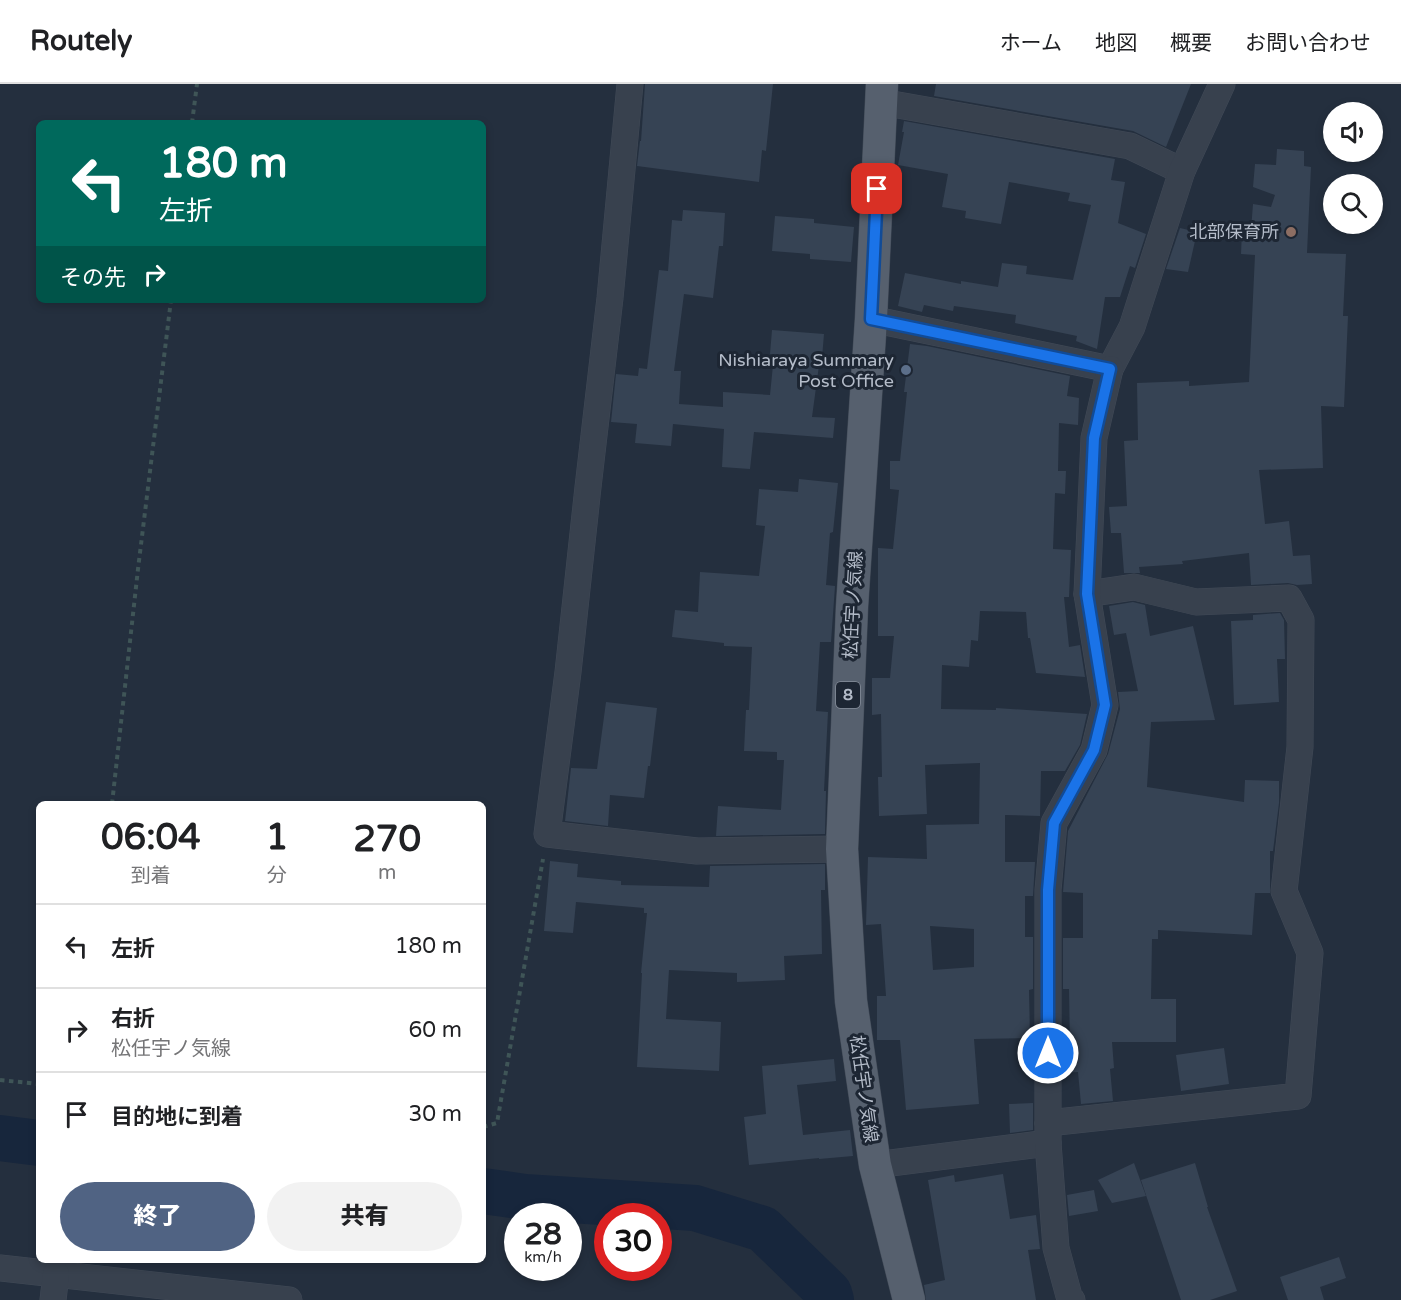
<!DOCTYPE html>
<html lang="ja">
<head>
<meta charset="utf-8">
<style>
	body { margin:0; font-family:"Varela Round","Noto Sans JP",sans-serif; background:#f2f2f2; color:#202124; height:100vh; display:flex; flex-direction:column; font-size:22px; white-space:nowrap }
	* { box-sizing:border-box; margin:0 }
	p { font-size:20px; color:#757577 }
	.icon { flex:none; width:33px; height:33px; fill:none; stroke:currentColor; stroke-width:2; stroke-linecap:round; stroke-linejoin:round }
	.map { position:relative; flex:1; overflow:hidden }
	.side { position:absolute; left:36px; top:717px; width:450px; height:462px; display:flex; flex-direction:column; background:#fff; border-radius:9px; box-shadow:0 3px 9px #0003 }
	.side>* { flex:none }
	.hud { position:absolute; left:36px; top:36px; width:450px; height:183px; border-radius:9px; box-shadow:0 3px 9px #0003; background:#00695c; color:#fff; overflow:hidden }
	.tools { position:absolute; left:1323px; top:18px; display:grid; gap:12px }
	.tools a { display:grid; place-items:center; width:60px; height:60px; border-radius:50%; background:#fff; box-shadow:0 3px 9px #0003; font-size:30px }
	.speed { position:absolute; left:504px; top:1119px; display:flex; gap:12px; font-size:30px; font-weight:700; text-align:center }
	.speed>* { display:grid; place-content:center; width:78px; height:78px; border-radius:50%; background:#fff; box-shadow:0 3px 9px #0003; line-height:1 }
	.speed small { font-size:15px; font-weight:400 }
	.speed .limit { border:9px solid #d22; background:#fff; color:#111 }
	.pin { position:absolute; display:grid; place-items:center; width:51px; height:51px; color:#fff; margin:-26px; border-radius:12px; box-shadow:0 3px 9px #0006 }
	.me { position:absolute; width:66px; margin:-33px; rotate:0deg; stroke-linejoin:round; filter:drop-shadow(0 0 4px #0008) }
	.turn { display:flex; align-items:center; gap:21px; height:126px; padding:0 24px; font-size:27px }
	.turn .icon { width:78px; height:78px; stroke-width:2.5 }
	.turn b { display:block; font-size:42px; line-height:51px }
	.then { display:flex; align-items:center; height:57px; padding:0 24px; background:#0003; gap:12px; font-size:22px }
	.eta { display:flex; justify-content:space-evenly; align-items:center; height:102px; text-align:center }
	.eta b { font-size:36px; font-weight:800; line-height:42px }
	.primary-button { display:flex; gap:12px; margin-top:auto; padding:12px 24px }
	.primary-button a { flex:1; height:69px; border-radius:36px; background:#506383; color:#fff; font-size:24px; font-weight:800; line-height:69px; text-align:center }
	.primary-button a+a { background:#f2f2f2; color:#202124 }
	ul { padding:0; list-style:none }
	li { display:flex; align-items:center; gap:18px; height:84px; padding:0 24px; border-top:2px solid #e0e0e0 }
	li div { flex:1 }
	li b { display:block; font-size:22px }
	li em { font-style:normal }
	header { display:flex; align-items:center; gap:36px; box-sizing:border-box; height:84px; padding:0 30px; background:#fff; border-bottom:2px solid #e0e0e0 }
	header strong { font-size:28px }
	nav { display:flex; gap:33px; margin-inline-start:auto; font-size:21px }
	.map>svg:first-child { display:block }
	.lines { fill:none; stroke-linecap:round; stroke-linejoin:round }
	.river { stroke:#17263c; stroke-width:46 }
	.building { fill:#364354; fill-rule:evenodd }
	.minor-casing { stroke:#414a57; stroke-width:27 }
	.major-casing { stroke:#414a57; stroke-width:33 }
	.path { stroke:#3f5557; stroke-width:4; stroke-dasharray:4.5 4.5; stroke-linecap:butt }
	.minor { stroke:#38414e; stroke-width:26 }
	.major { stroke:#56606e; stroke-width:32 }
	.route-casing { stroke:#114b97; stroke-width:15 }
	.route { stroke:#1a73e8; stroke-width:10 }
	.education-dot { fill:#8d6e63; stroke:#1d2633; stroke-width:2 }
	.service-dot { fill:#5c6f8a; stroke:#1d2633; stroke-width:2 }
	.labels { text-anchor:middle; dominant-baseline:central; stroke-width:6; stroke-linejoin:round; paint-order:stroke }
	.shield { fill:#1d2633; stroke:#878f9c; stroke-width:1.5 }
	.shield-label { font-size:16px; font-weight:bold; fill:#b4bcc9 }
	.poi-label { font-size:18px; fill:#b4bcc9; stroke:#1d2633; text-anchor:end }
	.street-label { font-size:18px; fill:#b4bcc9; stroke:#1d2633 }
</style>
</head>
<body>
<header>
<strong>Routely</strong>
<nav><a>ホーム</a><a>地図</a><a>概要</a><a>お問い合わせ</a></nav>
</header>
<div class="map">
<svg width="1401" height="1216" viewBox="0 0 1401 1216">
	<rect width="100%" height="100%" fill="#242f3e"/>
	<g class="lines">
		<g class="river">
			<path d="M0 1054 39 1059"/>
			<path d="M483 1107 525 1113 695 1124 763 1145 829 1209 831 1216"/>
		</g>
	</g>
	<g class="building">
		<path d="M645 0H773L766 67 762 66 759 98 637 82 640 57H641Z"/>
		<path d="M936 0H1191L1166 63 1133 47 934 12Z"/>
		<path d="M904 37 1115 75 1111 96 1125 98 1118 139 1146 150 1135 184 1130 182 1120 213H1105L1097 265 1076 257 1077 252 1015 239 1016 231 954 222 953 227 924 221 922 228 898 222 905 189 961 200V197L998 203 1002 179 1027 182 1026 190 1073 196 1091 121 1068 117 1070 109 1009 98 1001 140 965 134 966 127 942 123 948 90 898 81 904 48H902Z"/>
		<path d="M1277 65 1304 67V82L1311 83 1307 169 1346 170 1343 232H1348L1344 323 1321 322 1323 384 1259 386 1265 440 1289 437 1293 472 1310 471 1312 500 1297 501 1288 499 1251 501 1249 469 1182 477 1183 480 1139 483 1140 489H1124L1121 449H1111L1109 423 1127 422 1124 357 1138 356 1137 299 1189 297V302L1249 298 1255 171 1241 170 1242 146H1251L1253 120 1271 123 1275 111 1253 103 1255 80 1276 81Z"/>
		<path d="M683 126 725 129 723 162H719L713 214 684 210 674 287H681L679 320 723 323V308L770 311 774 271 770 270 772 246 824 250 822 274H820L812 333 835 334 833 354 754 348 750 385 722 383 724 345 673 340 671 362 635 359 637 340 611 338 616 290 638 292 639 284 647 285 659 186 668 187 672 136 682 137Z"/>
		<path d="M775 132 814 135V139L854 143 851 178 810 175V170L772 167Z"/>
		<path d="M1180 144 1197 148 1188 188 1166 185Z"/>
		<path d="M910 260 927 262 1070 292 1067 312 1079 314 1078 341 1059 339 1058 387H1066L1065 410 1055 409 1053 465 1071 466 1069 513H1064L1069 563 1080 561 1085 593 1036 589 1030 554H1028L1026 528 980 527 978 557 971 556 969 583 942 581 941 625 996 626V624L1087 630 1080 661 1065 687H1041L1040 732 1005 731V778H1035L1033 812H1025V853H1033V905L1029 906 1030 954 974 955 979 1020 906 1026 900 956H877V912H886L881 840 866 841 868 773 927 775 926 741 979 740 980 679 925 681 927 730 879 732 878 693H882L881 630 872 631V594H890L894 552H878V464L893 465 899 406 890 405V377H900L907 308H904ZM930 842 974 845V883L933 886Z"/>
		<path d="M799 395 838 399 833 448 830 449 826 501 835 502 831 558H820L816 627 828 628 824 707H826L825 750 716 752 718 722 781 726 784 676H777V668L744 667 746 626H749L752 563 724 562V559L672 553 675 526 698 528 700 488 759 492 765 442 756 441 759 405 798 408Z"/>
		<path d="M1133 518 1145 521 1150 552 1193 542 1215 636 1151 638 1147 703 1244 718 1245 696 1279 697V719L1273 767H1270V809H1255L1252 851 1158 846V855H1152L1151 915H1176V958H1112L1114 984 1110 985 1113 1017 1081 1020 1078 988 1063 989V963L1070 962 1069 905H1063V854H1083V809L1063 808 1068 747 1108 670 1120 625 1118 608 1138 607 1126 549 1114 551 1109 522Z"/>
		<path d="M1280 529 1284 536 1285 575H1277L1279 618 1234 621 1231 537 1253 536V531Z"/>
		<path d="M606 618 657 624 650 682H648L644 714 610 711 608 742 565 737 571 684 597 685Z"/>
		<path d="M550 777 578 780 577 793 621 797V801L709 803 710 782 825 780V806H821L822 870 784 872 785 896 737 898V889L669 886 666 935 721 938 719 987 637 983 642 889H641L647 829H644V824L576 818 573 849 544 847Z"/>
		<path d="M1224 964 1229 1000 1181 1007 1176 971Z"/>
		<path d="M834 975 836 997 797 1001 803 1051 850 1046 853 1072 819 1075V1074L749 1081 744 1033 766 1030 762 982Z"/>
		<path d="M1033 1019V1046L1010 1049 1009 1020Z"/>
		<path d="M1134 1079 1146 1112 1112 1119 1098 1096Z"/>
		<path d="M1195 1079 1208 1123H1207L1237 1207 1210 1216H1181L1141 1096Z"/>
		<path d="M1003 1090 1010 1135 1036 1131 1040 1165 1028 1166 1036 1216H926L924 1201 945 1196 928 1096 954 1091 955 1098Z"/>
		<path d="M1094 1106 1098 1127 1069 1132 1067 1111Z"/>
		<path d="M1339 1173 1346 1194 1320 1203 1324 1216H1288L1280 1193Z"/>
	</g>
	<g class="lines">
		<defs>
			<g id="minor">
				<path d="M630 0 610 214 588 403 568 588 547 750 697 767 842 765"/>
				<path d="M881 18 1130 62 1182 87"/>
				<path d="M871 235 1110 285 1132 243 1182 87 1222 0"/>
				<path d="M1048 1039 1298 1012 1310 869 1284 807 1300 663 1301 536 1289 514 1196 518 1134 503 1087 510"/>
				<path d="M875 1081 1048 1059"/>
				<path d="M0 1184 289 1216"/>
				<path d="M53 1216 56 1190"/>
				<path d="M1072 1216 1069 1212 1056 1164 1048 1059V806L1054 739 1094 666 1105 621 1087 510 1094 354 1110 285"/>
			</g>
			<path id="major" d="M882 0 871 235 852 523 842 765 851 917 875 1081 909 1216"/>
		</defs>
		<use href="#minor" class="minor-casing"/>
		<use href="#major" class="major-casing"/>
		<g class="path">
			<path d="M192 39 197 0"/>
			<path d="M112 720 138 485 171 216"/>
			<path d="M0 996 39 1000"/>
			<path d="M483 1043 497 1039 543 775"/>
		</g>
		<use href="#minor" class="minor"/>
		<use href="#major" class="major"/>
	</g>
	<g class="lines">
		<defs>
			<path id="route" d="M877 105 871 235 1110 285 1094 354 1087 510 1105 621 1094 666 1054 739 1048 806V969"/>
		</defs>
		<use href="#route" class="route-casing"/>
		<use href="#route" class="route"/>
	</g>
	<circle class="education-dot" cx="1291" cy="148" r="6"/>
	<circle class="service-dot" cx="906" cy="286" r="6"/>
	<g class="labels">
		<rect class="shield" x="836" y="598" width="24" height="26" rx="4.5"/>
		<g class="shield-label">
			<text x="848" y="611">8</text>
		</g>
		<g class="poi-label">
			<text x="1279" y="148">北部保育所</text>
			<text x="894" y="276">Nishiaraya Summary<tspan x="894" dy="21">Post Office</tspan></text>
		</g>
		<g class="street-label">
			<text transform="translate(853 521) rotate(-87)">松任宇ノ気線</text>
			<text transform="translate(864 1005) rotate(82)">松任宇ノ気線</text>
		</g>
	</g>
</svg>
<div class="tools">
<a><svg class="icon" aria-label="sound" viewBox="0 0 24 24"><path d="M4 9h4l5-4v14l-5-4H4zM17 9q2 3 0 6"/></svg></a>
<a><svg class="icon" aria-label="search" viewBox="0 0 24 24"><circle cx="10" cy="10" r="6"/><path d="M15 15l6 6"/></svg></a>
</div>
<div class="speed"><div>28<small>km/h</small></div><div class="limit">30</div></div>
<div class="pin" style="left:877px;top:105px;background:#d93025"><svg class="icon" aria-label="arrive" viewBox="0 0 24 24"><path d="M6 21V4h12l-3 4 3 4H6"/></svg></div>
<svg class="me" style="left:1048px;top:969px" viewBox="-20 -20 40 40"><circle r="17" fill="#1a73e8" stroke="#fff" stroke-width="3"/><path d="M0-11L8 9 0 5-8 9z" fill="#fff"/></svg>
<div class="hud">
<div class="turn"><svg class="icon" aria-label="left" viewBox="0 0 24 24"><path d="M17 20v-9H6M10 6l-5 5 5 5"/></svg><div><b>180 m</b>左折</div></div>
<div class="then">その先<svg class="icon" aria-label="right" viewBox="0 0 24 24"><path d="M7 20v-9h11M14 6l5 5-5 5"/></svg></div>
</div>
<section class="side">
<div class="eta">
<div><b>06:04</b><p>到着</p></div>
<div><b>1</b><p>分</p></div>
<div><b>270</b><p>m</p></div>
</div>
<ul>
<li><svg class="icon" aria-label="left" viewBox="0 0 24 24"><path d="M17 20v-9H6M10 6l-5 5 5 5"/></svg><div><b>左折</b></div><em>180 m</em></li>
<li><svg class="icon" aria-label="right" viewBox="0 0 24 24"><path d="M7 20v-9h11M14 6l5 5-5 5"/></svg><div><b>右折</b><p>松任宇ノ気線</p></div><em>60 m</em></li>
<li><svg class="icon" aria-label="arrive" viewBox="0 0 24 24"><path d="M6 21V4h12l-3 4 3 4H6"/></svg><div><b>目的地に到着</b></div><em>30 m</em></li>
</ul>
<div class="primary-button"><a>終了</a><a>共有</a></div>
</section>
</div>
</body>
</html>
